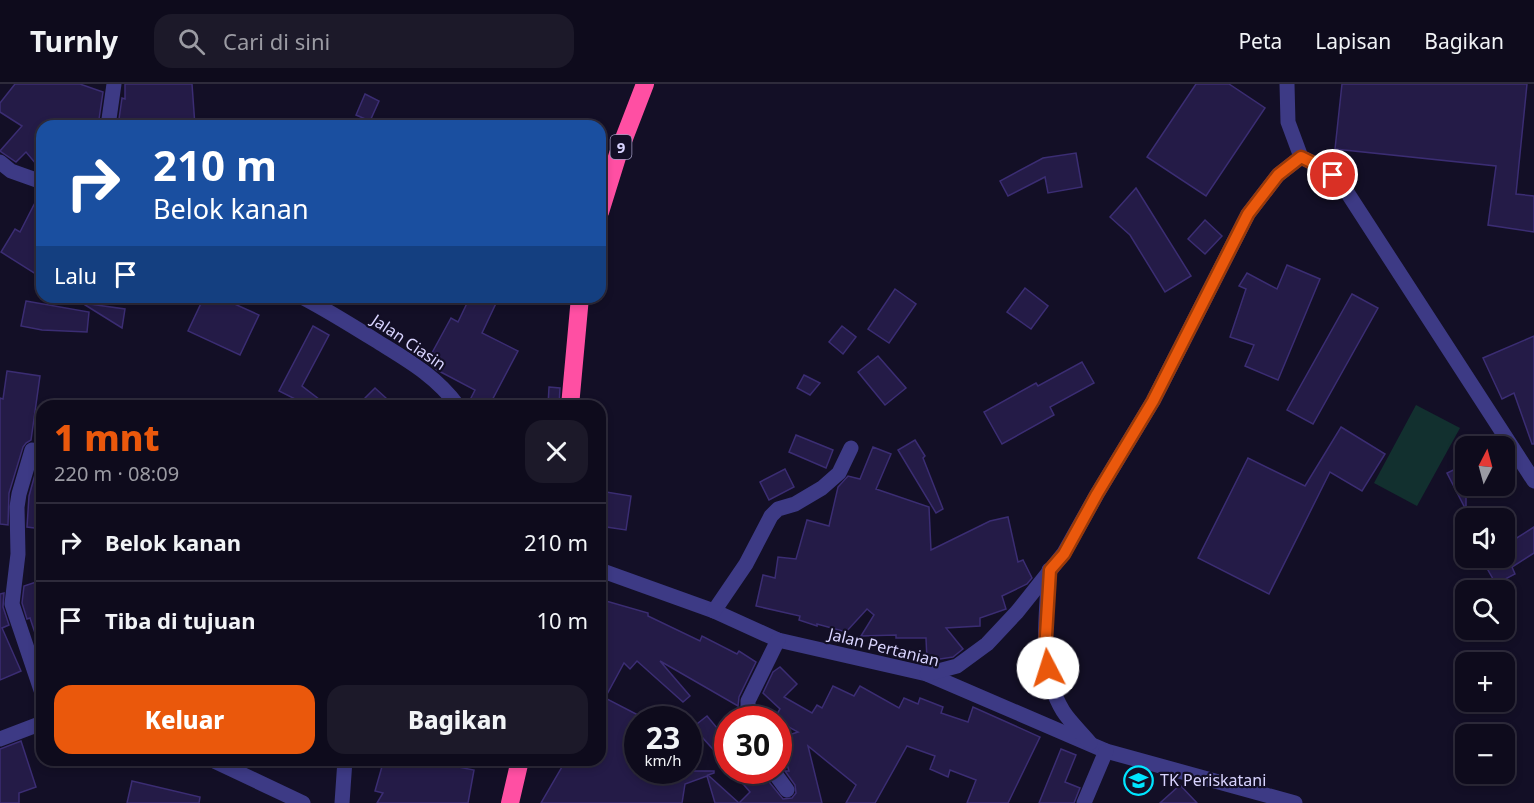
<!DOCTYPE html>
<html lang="id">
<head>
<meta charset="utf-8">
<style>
	body { margin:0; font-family:"Noto Sans",sans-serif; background:#1c1929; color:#f1f3f6; height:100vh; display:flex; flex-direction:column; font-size:22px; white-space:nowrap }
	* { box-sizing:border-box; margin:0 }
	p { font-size:20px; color:#9b9ba3 }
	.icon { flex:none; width:33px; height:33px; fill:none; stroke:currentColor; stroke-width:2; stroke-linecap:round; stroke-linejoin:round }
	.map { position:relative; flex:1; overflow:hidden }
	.drawer { position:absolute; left:36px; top:316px; width:570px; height:366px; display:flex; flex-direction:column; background:#0e0b1c; border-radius:18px; box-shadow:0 3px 9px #0003,0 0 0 2px #2e2b3b }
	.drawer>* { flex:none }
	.hud { position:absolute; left:36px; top:36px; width:570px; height:183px; border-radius:18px; box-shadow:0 3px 9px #0003,0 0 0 2px #2e2b3b; background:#1a4fa0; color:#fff; overflow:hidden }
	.needle { width:39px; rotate:6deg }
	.buttons { position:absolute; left:1455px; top:352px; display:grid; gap:12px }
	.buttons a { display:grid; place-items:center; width:60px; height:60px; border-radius:12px; background:#0e0b1c; box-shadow:0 3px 9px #0003,0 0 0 2px #2e2b3b; font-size:30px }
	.speed { position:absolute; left:624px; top:622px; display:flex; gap:12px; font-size:30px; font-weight:700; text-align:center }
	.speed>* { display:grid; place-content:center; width:78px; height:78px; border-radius:50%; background:#0e0b1c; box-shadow:0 3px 9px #0003,0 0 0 2px #2e2b3b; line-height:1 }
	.speed small { font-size:15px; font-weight:400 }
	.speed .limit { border:9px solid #d22; background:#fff; color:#111 }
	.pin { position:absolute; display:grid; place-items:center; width:51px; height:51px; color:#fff; margin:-26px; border:3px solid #fff; border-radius:50%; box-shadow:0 2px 6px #0007 }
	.me { position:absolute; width:66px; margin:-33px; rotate:355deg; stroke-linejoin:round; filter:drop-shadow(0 0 4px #0008) }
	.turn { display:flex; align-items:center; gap:21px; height:126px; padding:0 18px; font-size:27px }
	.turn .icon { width:78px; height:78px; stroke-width:2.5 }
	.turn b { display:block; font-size:42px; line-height:51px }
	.then { display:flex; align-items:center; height:57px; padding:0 18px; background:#0003; gap:12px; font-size:22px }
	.round { display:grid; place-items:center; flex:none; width:63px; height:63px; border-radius:18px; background:#1c1929 }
	.summary { display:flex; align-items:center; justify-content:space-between; height:102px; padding:0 18px }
	h1 { font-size:36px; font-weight:800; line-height:45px; color:#ea580c }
	.primary-button { display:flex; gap:12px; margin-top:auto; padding:12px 18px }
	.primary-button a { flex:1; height:69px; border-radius:18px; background:#ea580c; color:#fff; font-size:24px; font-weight:800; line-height:69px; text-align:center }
	.primary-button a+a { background:#1c1929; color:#f1f3f6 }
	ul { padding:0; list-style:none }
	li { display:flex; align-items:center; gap:18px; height:78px; padding:0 18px; border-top:2px solid #2e2b3b }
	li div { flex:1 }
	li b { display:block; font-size:22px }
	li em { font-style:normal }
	header { display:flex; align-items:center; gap:36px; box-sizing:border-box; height:84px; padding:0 30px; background:#0e0b1c; border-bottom:2px solid #2e2b3b }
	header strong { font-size:28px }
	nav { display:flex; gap:33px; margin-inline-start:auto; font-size:21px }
	.search { width:420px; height:54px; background:#1c1929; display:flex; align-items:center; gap:15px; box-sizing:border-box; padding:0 21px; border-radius:18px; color:#9b9ba3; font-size:22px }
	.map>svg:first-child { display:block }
	.green { fill:#12302f }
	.building { fill:#241b47; stroke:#3b2d73; stroke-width:1.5 }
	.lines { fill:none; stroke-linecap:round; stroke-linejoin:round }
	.minor { stroke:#3d3a85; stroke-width:15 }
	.highway { stroke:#ff4fa3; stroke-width:18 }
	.route-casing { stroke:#983908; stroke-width:15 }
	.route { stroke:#ea580c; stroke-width:10 }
	.labels { text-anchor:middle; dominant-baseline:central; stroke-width:4.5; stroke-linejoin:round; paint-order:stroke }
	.shield { fill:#130f26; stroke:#9e99be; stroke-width:1.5 }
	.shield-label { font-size:15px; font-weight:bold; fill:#d9d4ff }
	.street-label { font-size:16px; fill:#d9d4ff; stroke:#130f26 }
	.poi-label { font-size:16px; fill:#d9d4ff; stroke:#130f26; text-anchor:start }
</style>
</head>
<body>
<header>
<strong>Turnly</strong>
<div class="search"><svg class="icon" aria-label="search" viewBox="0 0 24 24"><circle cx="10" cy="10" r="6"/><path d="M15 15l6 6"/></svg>Cari di sini</div>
<nav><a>Peta</a><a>Lapisan</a><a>Bagikan</a></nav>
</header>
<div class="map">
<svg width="1534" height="719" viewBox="0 0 1534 719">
	<rect width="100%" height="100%" fill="#130f26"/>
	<path class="green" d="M1416 321 1460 344 1417 422 1374 399Z"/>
	<g class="building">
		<path d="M15 0H80L103 8 98 42H42V87L26 68 16 78 0 67 22 42 0 28V19Z"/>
		<path d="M125 0H192L195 42H118L122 14 125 15Z"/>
		<path d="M1196 0H1229L1265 24 1206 112 1147 73Z"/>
		<path d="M1342 0H1527L1516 110 1534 112V148L1488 141 1496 82 1335 65Z"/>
		<path d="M365 10 379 17 370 37 356 31Z"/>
		<path d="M1076 69 1082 103 1048 109 1045 93 1008 112 1000 97 1043 74Z"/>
		<path d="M1136 104 1191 192 1165 208 1130 151 1110 133Z"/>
		<path d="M41 107 42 108V194L1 168 15 145 20 148Z"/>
		<path d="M1205 136 1222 152 1205 170 1188 155Z"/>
		<path d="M1287 181 1320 195 1278 296 1245 282 1254 261 1230 253 1246 205 1239 202 1247 189 1277 205Z"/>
		<path d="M1025 204 1048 222 1031 245 1007 228Z"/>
		<path d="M895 205 916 220 889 259 868 245Z"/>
		<path d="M1352 210 1378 224 1313 340 1287 326Z"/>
		<path d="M204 213H219L259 231 240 271 188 247Z"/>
		<path d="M470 213H499L482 249 518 267 489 322H483L470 316 475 306 437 286 427 278 451 234 458 238Z"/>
		<path d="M26 217 89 228 87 248 42 246 21 242Z"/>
		<path d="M82 219 125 225 122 244Z"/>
		<path d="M313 242 329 251 302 302 328 322H309L279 307Z"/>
		<path d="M842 242 856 253 843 270 829 258Z"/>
		<path d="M1534 252V360H1532L1514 309 1502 315 1483 274Z"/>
		<path d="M878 272 906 304 885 321 858 288Z"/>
		<path d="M1082 278 1094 299 1050 323 1054 331 1002 360 984 328 1036 299 1038 302Z"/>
		<path d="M7 287 40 292 31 356 26 359 23 363 9 409 8 441 0 440V314L3 315Z"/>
		<path d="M804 291 820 299 810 311 797 304Z"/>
		<path d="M549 303 560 304 559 322H548Z"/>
		<path d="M375 304 386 314 379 322H357Z"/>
		<path d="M1341 343 1385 370 1362 407 1330 388 1269 510 1198 474 1248 374 1305 402Z"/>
		<path d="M796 351 833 366 826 384 789 368Z"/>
		<path d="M915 356 925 372 923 374 943 425 936 429 898 366Z"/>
		<path d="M873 363 891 370 876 405 929 423 931 466 990 437 1008 433 1018 478 1023 476 1032 494 1027 500 1002 512 1006 525 980 534V542L946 544 963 565 953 573 927 577 926 554H896V551L861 552 874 531 867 525 846 548 817 540V542L799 536 800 532 756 522 763 491 775 494 778 473 796 475 807 436 829 442 838 403 848 392 860 395Z"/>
		<path d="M39 376 42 377V445L27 443 29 412Z"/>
		<path d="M1466 380V426L1447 389Z"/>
		<path d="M785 385 794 403 769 416 760 398Z"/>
		<path d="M600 407 631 412 626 446 600 442Z"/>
		<path d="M1534 443V469L1512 483 1515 490 1496 500 1481 474H1504V462Z"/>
		<path d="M42 496V560L39 561 30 534 27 535 22 519 24 502Z"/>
		<path d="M4 509 3 523 9 541 2 544 21 587 0 596V510Z"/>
		<path d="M606 517 648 529V532L700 557 702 552 737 570 739 567 756 578 739 613 738 622 660 577 690 612 683 618 637 577 630 585 624 579 605 614 638 631V687H714V689L708 691 739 719 750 708 732 687H763L765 693 783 715 792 714 796 709 795 701 785 687H789L779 654 798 648 774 635 780 625 763 609 773 588 780 583 797 600 784 613 812 629 817 621 822 624 833 602 854 612 860 602 899 624 904 614 918 620 920 614 943 623 941 629 968 638 973 623 1040 653 1008 719H967L976 696 950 686 948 693 930 685 935 672 907 662 875 719H846L856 701 808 662 822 719H715L707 692 685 700 682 719H541L566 676H600V525H605Z"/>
		<path d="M707 632 717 644 728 643V682L693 643Z"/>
		<path d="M21 657 36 703 19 709V719H0V665Z"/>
		<path d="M1061 665 1076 671 1065 698 1080 704 1074 719H1039Z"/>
		<path d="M391 676H422L474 686 468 719H377L383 709 375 707 383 679 390 681Z"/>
		<path d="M132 697 200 713 199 719H127Z"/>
		<path d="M1180 701 1197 719H1160Z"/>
	</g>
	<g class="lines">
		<g class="minor">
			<path d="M1287 0 1288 38 1301 73 1323 84 1343 102 1534 397"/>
			<path d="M108 42 114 0"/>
			<path d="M0 78 11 87 42 98"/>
			<path d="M302 213C327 226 351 241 375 256 407 276 435 291 458 322"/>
			<path d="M32 366 19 410 17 423 18 470 12 520 42 609"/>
			<path d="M600 486 714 527 778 556 927 590 1106 667 1295 719"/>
			<path d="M1049 486C1047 532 1037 585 1063 627 1070 638 1081 648 1090 659"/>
			<path d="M714 527 746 480 771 432 778 425 795 420 822 404 839 389 851 364"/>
			<path d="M927 590 957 582 987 560 1017 528 1064 469 1097 410 1153 317 1248 130 1278 91 1301 73"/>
			<path d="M748 636V617L778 556"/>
			<path d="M0 655 42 639"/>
			<path d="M212 676 303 719"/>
			<path d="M773 687 787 706"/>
			<path d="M342 719 345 676"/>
			<path d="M1084 719 1106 667"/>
		</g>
		<g class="highway">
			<path d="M600 128 618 70 645 0"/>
			<path d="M570 322 580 213"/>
			<path d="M510 719 520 676"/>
		</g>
	</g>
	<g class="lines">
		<defs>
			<path id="route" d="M1048 584 1045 568 1050 486 1064 470 1097 410 1153 317 1248 130 1278 91 1301 73 1323 84 1333 91"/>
		</defs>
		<use href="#route" class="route-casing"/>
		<use href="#route" class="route"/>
	</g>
	<defs>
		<symbol id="school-ring" viewBox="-11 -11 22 22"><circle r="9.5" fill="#130f26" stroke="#00e5ff" stroke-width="1.5"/><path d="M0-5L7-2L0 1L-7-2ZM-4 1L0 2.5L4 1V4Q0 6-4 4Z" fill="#00e5ff"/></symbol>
	</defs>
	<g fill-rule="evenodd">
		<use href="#school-ring" x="1122" y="680" width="33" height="33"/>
	</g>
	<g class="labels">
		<rect class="shield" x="610.5" y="51" width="21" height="24" rx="4.5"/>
		<g class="shield-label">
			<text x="621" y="63">9</text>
		</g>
		<g class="street-label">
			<text transform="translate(409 258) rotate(34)">Jalan Ciasin</text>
			<text transform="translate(884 563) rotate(14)">Jalan Pertanian</text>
		</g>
		<g class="poi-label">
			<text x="1160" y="696">TK Periskatani</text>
		</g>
	</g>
</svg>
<div class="buttons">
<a><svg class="needle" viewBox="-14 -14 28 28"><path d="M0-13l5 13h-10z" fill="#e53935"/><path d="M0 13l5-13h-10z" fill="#9b9ba3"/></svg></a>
<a><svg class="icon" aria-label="sound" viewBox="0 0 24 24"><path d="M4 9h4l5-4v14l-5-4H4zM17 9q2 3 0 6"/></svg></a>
<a><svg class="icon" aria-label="search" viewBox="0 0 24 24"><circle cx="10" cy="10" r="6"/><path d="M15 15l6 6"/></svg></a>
<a>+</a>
<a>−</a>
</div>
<div class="speed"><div>23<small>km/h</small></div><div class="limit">30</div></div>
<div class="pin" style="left:1333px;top:91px;background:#d93025"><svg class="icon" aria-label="arrive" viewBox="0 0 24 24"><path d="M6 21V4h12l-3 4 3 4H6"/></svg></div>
<svg class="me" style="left:1048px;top:584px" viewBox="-20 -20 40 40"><circle r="19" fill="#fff"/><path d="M0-13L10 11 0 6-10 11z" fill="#ea580c"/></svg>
<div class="hud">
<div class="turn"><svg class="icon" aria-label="right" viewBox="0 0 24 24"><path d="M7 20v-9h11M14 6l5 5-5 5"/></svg><div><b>210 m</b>Belok kanan</div></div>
<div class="then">Lalu<svg class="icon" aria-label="arrive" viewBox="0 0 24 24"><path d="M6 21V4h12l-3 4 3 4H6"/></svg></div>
</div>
<section class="drawer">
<div class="summary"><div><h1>1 mnt</h1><p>220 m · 08:09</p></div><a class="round"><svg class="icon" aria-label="close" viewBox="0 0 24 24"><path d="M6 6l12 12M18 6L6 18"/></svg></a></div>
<ul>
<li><svg class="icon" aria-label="right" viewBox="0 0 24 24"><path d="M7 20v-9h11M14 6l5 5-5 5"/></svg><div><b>Belok kanan</b></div><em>210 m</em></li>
<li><svg class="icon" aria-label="arrive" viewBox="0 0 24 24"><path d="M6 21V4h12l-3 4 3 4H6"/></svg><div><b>Tiba di tujuan</b></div><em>10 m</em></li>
</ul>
<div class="primary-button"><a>Keluar</a><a>Bagikan</a></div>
</section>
</div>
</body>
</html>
